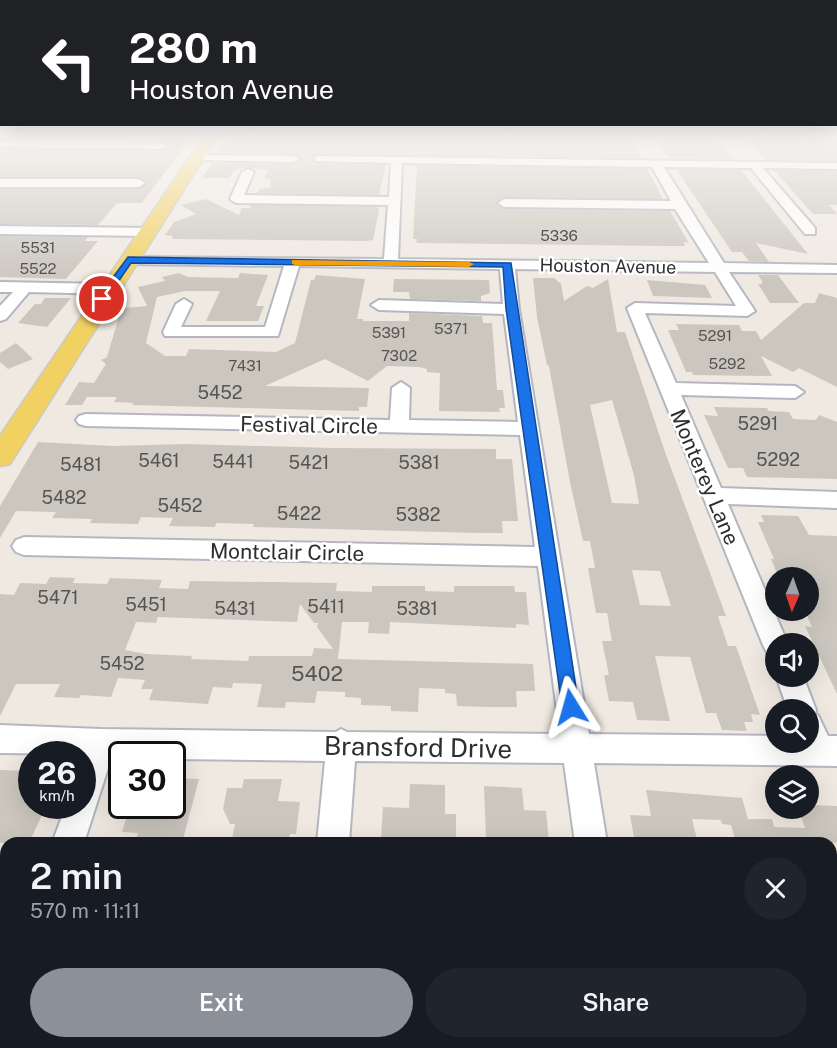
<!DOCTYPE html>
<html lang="en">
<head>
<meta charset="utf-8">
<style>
	body { margin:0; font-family:"Public Sans",sans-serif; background:#20242c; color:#f1f3f6; height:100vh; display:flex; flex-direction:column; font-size:22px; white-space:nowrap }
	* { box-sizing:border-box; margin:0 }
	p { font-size:20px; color:#9ea1a6 }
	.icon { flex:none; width:33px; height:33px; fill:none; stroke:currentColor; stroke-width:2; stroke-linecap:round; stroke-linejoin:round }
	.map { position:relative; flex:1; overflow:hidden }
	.drawer { position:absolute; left:0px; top:837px; width:837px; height:212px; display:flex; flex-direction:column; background:#171b24; border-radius:18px 18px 0 0; box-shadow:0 6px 24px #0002 }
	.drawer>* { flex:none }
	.guide { position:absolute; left:0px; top:0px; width:837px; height:126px; box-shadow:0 6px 24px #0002; background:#202124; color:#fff; overflow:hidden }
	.needle { width:39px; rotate:182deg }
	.fabs { position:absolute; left:765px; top:567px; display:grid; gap:12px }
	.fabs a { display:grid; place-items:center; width:54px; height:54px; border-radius:50%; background:#171b24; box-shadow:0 6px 24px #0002; font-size:30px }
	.speed { position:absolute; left:18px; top:741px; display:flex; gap:12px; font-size:30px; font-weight:700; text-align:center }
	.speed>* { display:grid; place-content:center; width:78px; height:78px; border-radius:50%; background:#171b24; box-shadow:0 6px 24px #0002; line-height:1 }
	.speed small { font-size:15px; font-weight:400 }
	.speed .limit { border:3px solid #111; border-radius:9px; background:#fff; color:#111 }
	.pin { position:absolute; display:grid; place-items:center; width:51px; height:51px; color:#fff; margin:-26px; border:3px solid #fff; border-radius:50%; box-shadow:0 2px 6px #0007 }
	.me { position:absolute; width:66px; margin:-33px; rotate:352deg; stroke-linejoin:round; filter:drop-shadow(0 0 4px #0008) }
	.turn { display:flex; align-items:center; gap:21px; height:126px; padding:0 30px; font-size:27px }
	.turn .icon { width:78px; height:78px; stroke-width:2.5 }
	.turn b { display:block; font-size:42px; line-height:51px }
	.round { display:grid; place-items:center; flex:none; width:63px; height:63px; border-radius:32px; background:#20242c }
	.head { display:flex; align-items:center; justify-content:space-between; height:102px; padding:0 30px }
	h1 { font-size:36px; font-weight:600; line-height:45px }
	.cta { display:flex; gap:12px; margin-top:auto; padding:12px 30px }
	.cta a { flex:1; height:69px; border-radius:36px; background:#8c9099; color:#fff; font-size:24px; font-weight:600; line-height:69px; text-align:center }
	.cta a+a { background:#20242c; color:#f1f3f6 }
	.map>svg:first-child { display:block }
	.building { fill:#cbc7bf; fill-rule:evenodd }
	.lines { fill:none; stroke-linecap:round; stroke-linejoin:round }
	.minor-casing { stroke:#b4b7c1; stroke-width:4 }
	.major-casing { stroke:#c9c9c9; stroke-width:3 }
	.minor { fill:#fff; fill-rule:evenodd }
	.major { fill:#f2d163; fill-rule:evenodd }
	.route { fill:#1a73e8; stroke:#114b97; stroke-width:1.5 }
	.slow { fill:#f59e0b }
	.labels { text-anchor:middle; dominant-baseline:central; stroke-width:5; stroke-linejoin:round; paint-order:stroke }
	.far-number-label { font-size:15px; fill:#555452 }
	.far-street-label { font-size:18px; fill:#2e2e2e; stroke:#fff }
	.number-label { font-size:18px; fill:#555452 }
	.street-label { font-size:21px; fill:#2e2e2e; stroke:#fff }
	.near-number-label { font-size:21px; fill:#555452 }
	.near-street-label { font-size:26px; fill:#2e2e2e; stroke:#fff }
</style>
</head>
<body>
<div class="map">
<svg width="837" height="1048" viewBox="0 0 837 1048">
	<rect width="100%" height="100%" fill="#efe9e1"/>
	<g class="building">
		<path d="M0 136H192L142 203H117L98 225 0 224V189H139L146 185V181L139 177H0V149L162 151 168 148V144L162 141 0 139Z"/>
		<path d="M230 136H630L642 158 319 154 313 156V163L386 165 379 195 257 193 259 189 271 187 270 179 264 178 268 170 247 167 234 170 229 178H202L212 163 293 164 301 158 293 154 219 153Z"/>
		<path d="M654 136 713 137 732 159 669 158Z"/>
		<path d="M827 136H837V161L765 160 744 137 803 140Z"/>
		<path d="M417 165 647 169 663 199 504 197 496 204 504 209 670 211 689 243 684 242 685 246H667L416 243 417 239H413Z"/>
		<path d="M676 169 741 170 808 254 756 243 769 262 749 261 742 252H732Z"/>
		<path d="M774 170 837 171V205H829L837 214H813Z"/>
		<path d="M206 199 239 215 242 208H250L251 205 377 207 379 210 373 240 365 241 172 239 173 236 165 235 174 222 196 214 181 205Z"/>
		<path d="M0 236 88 237 85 241H98L66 279 0 277Z"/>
		<path d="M179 273 188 277 238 278 240 273 268 275 256 306H264L258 321H206L220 291H185L157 297 146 343 165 356H186L189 349 276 352 295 343 311 280H314L316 275 365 279 357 319H363V321H409V313L482 316 483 323H492L497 390H503L505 408H499L500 412 439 411 440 373 427 372V369L419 367 387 366 368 381 325 359 265 386 369 388 367 407H359V411L132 405 134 403 114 402 117 397H87L82 405H65L79 382 94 383 106 364 101 360 107 357 120 313H123L125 308 147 306 138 287 165 281 162 277Z"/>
		<path d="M758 275H778L799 303H770L758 284H762V281Z"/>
		<path d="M533 278H554L561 284 564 301 587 286 593 288 608 279 617 332H625L665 452 726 616H718L728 646H736L760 715 751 714 753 722H744L747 731 722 730 716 713H706L690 657 655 656 670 721 637 720 633 702 609 701 604 675H609L602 641H612L607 613H596L588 568H595L590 541H583L570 482 549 366 547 365 537 317ZM612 400 634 475 639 504 612 503 610 494 590 405ZM632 570 660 571 671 606 640 605Z"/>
		<path d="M394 279 489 280 490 293 481 296V301L410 299 409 292H393Z"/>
		<path d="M647 280 705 285 712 298 653 296Z"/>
		<path d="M819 293 837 298V387L799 368 793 372 761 356 772 376 693 375 692 372H686L668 330H679L676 324 739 325 742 331H756L761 340 804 303H815Z"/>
		<path d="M45 298H71L47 327 18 323 35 304H41Z"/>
		<path d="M16 343 33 359 8 369 0 362V353Z"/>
		<path d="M714 407 767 408 769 411 789 412 793 419 816 420 819 415 837 422V479L747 477 743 468H728L704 415 718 416Z"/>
		<path d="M38 442 112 446 185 444 333 448 496 449V459H512L518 521H502L503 533H478L253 527 254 524 216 523 215 527 169 526 173 518 141 517 138 524 90 523 92 519 52 518 56 512 16 511 0 538V506Z"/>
		<path d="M761 515 798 516 809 535 837 536V694L805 626 812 627 808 618V577L778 576 771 559H774L758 522H764Z"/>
		<path d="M50 577 75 578 73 583 107 584 110 578 162 580 159 588 188 589 190 581 337 583 336 591 372 592V586H425V591L454 592V586H514L515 592H526L529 625 516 624V628L390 622 389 634 368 633 369 622H342L338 659 533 664 535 691H516L517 707H488L457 706 456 694 445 693V689L419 688 418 712 391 711V706L361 705V698L345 697V692L317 691 315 703 286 702 285 708 257 707 262 684 233 683 232 688 213 687 208 704 149 700 153 689H141L145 680 118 678 111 697 81 695 79 698 54 697 60 684H16L0 716V594L14 595 20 583 46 584ZM300 604 314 623H318L317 627 333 649 314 648 312 656H249L248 661 191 659 192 656 146 654 125 650 136 622 156 623 158 617 297 622Z"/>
		<path d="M0 770 32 771V806H46L29 843H0Z"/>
		<path d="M172 778 199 779 182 843H135L138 833 122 832 130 806H172Z"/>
		<path d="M244 779H282L278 801 300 802 296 834H290L288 843H231L235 824H230L223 809 227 788H242Z"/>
		<path d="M410 784 445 785V814H456V838H445V840L381 838 383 807 409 808Z"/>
		<path d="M484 786 522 788 524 810 546 811 549 842 486 840Z"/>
		<path d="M646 790 742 798 748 819H772L774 827 805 828 798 808H808V805L837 806V843H736L731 825 722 824 721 820 692 819 698 843H635L630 815 651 816Z"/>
	</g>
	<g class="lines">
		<defs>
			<g id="minor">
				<path d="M0 141 162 143 167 146 162 149 0 147Z"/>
				<path d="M197 155 293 156 299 159 293 162 193 160V156Z"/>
				<path d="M319 156 837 163V169L763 168 815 228V234H805L751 168 664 167 724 263 837 265V273L729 272 755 311 747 316 645 313 676 383 795 386 804 392 795 398 681 395 721 488 837 492V508L728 504 788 644H776V657L767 653 763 645 627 308 635 303 736 306 715 272 515 269 519 309 589 734 776 736V742H808V710H788L776 676H803L816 710 815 714 818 715 828 736H837V766L594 763 607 843H575L564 763 355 761 349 843H317L325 761 172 759V754H122V759H111L84 843H52L66 806H82V754L0 753V725L101 729 336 732 341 729 347 732 560 734 538 566 24 555 16 552 12 546 16 540 24 537 535 547 520 435 86 426 79 424 76 420 79 416 86 414 390 420 392 388 401 382 410 388 409 420 518 422 504 314 379 310 371 305 379 300 503 304 500 269 299 266 278 336H165L163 332 176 304 184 299 192 304 181 327H265L284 266 128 264 121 260 123 257 384 259 388 205 236 203 230 199 242 172 248 169 254 172 244 195 389 197 391 163 315 161V157ZM402 163 652 167 671 201 504 199 498 203 504 207 675 209 709 263 398 259Z"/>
				<path d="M0 179H139L145 183 139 187H0Z"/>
				<path d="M0 226 147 228 154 232 147 236 0 234Z"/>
				<path d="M0 282 109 284 117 289 109 294 29 292 6 319 0 321V306L13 292H0Z"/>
				<path d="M6 1010V1042H21L19 1048H0V1012Z"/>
				<path d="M297 1042H335L334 1048H296Z"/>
				<path d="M604 1042H642L643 1048H605Z"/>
			</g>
			<path id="major" d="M204 136H218L10 464 0 466V436Z"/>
		</defs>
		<use href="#minor" class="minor-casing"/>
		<use href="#major" class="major-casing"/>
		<use href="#minor" class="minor"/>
		<use href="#major" class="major"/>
	</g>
	<linearGradient id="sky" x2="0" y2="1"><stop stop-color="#7abfeb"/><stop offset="0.48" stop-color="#f8f5f2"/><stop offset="1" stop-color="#f8f5f2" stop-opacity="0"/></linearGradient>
	<rect width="837" height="283" fill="url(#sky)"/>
	<path class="route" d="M128 257 511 263 579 707 577 713 571 715 565 713 562 707 506 309 503 267 131 263 105 301H99L97 299Z"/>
	<path class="slow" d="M292 260 469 262 474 264 469 267 295 265 292 264Z"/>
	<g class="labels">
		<g class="far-number-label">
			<text x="559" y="235">5336</text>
			<text x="38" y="247">5531</text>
			<text x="38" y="268">5522</text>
			<text x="451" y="328">5371</text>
			<text x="389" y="332">5391</text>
			<text x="715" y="335">5291</text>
			<text x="399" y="355">7302</text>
			<text x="727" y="363">5292</text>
			<text x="245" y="365">7431</text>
		</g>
		<g class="far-street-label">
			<text transform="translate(608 266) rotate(1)">Houston Avenue</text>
		</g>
		<g class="number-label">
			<text x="220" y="392">5452</text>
			<text x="758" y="423">5291</text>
			<text x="778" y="459">5292</text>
			<text x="159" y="460">5461</text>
			<text x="233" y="461">5441</text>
			<text x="309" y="462">5421</text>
			<text x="419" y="462">5381</text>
			<text x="81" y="464">5481</text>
			<text x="64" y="497">5482</text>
			<text x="180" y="505">5452</text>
			<text x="299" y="513">5422</text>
			<text x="418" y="514">5382</text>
			<text x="58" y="597">5471</text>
			<text x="146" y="604">5451</text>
			<text x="326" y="606">5411</text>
			<text x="235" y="608">5431</text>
			<text x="417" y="608">5381</text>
			<text x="122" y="663">5452</text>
		</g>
		<g class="street-label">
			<text transform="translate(309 425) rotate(1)">Festival Circle</text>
			<text transform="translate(705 477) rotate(67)">Monterey Lane</text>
			<text transform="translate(287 552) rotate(1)">Montclair Circle</text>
		</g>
		<g class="near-number-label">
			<text x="317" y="673">5402</text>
		</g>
		<g class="near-street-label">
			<text transform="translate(418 747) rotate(1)">Bransford Drive</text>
		</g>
	</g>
</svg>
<div class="fabs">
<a><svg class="needle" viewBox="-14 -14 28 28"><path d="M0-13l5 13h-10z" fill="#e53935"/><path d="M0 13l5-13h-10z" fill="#9ea1a6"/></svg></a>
<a><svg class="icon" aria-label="sound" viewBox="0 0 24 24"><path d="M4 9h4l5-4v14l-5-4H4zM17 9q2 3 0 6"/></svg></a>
<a><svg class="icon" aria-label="search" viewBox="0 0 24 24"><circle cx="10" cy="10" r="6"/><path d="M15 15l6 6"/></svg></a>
<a><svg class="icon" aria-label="layers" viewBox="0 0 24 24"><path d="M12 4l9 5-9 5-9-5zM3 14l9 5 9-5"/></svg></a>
</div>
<div class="speed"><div>26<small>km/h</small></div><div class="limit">30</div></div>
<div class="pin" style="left:102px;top:299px;background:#d93025"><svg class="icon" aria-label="arrive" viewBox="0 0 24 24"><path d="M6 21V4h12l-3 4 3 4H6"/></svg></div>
<svg class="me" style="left:571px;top:707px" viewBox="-20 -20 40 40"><path d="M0-17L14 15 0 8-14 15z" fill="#1a73e8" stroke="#fff" stroke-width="4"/></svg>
<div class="guide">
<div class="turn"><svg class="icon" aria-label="left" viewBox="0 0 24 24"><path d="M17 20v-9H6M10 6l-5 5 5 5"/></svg><div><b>280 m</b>Houston Avenue</div></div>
</div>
<section class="drawer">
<div class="head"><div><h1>2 min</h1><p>570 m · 11:11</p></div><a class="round"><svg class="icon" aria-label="close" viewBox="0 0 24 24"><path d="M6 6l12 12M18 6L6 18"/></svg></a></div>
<div class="cta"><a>Exit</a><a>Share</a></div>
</section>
</div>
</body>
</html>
